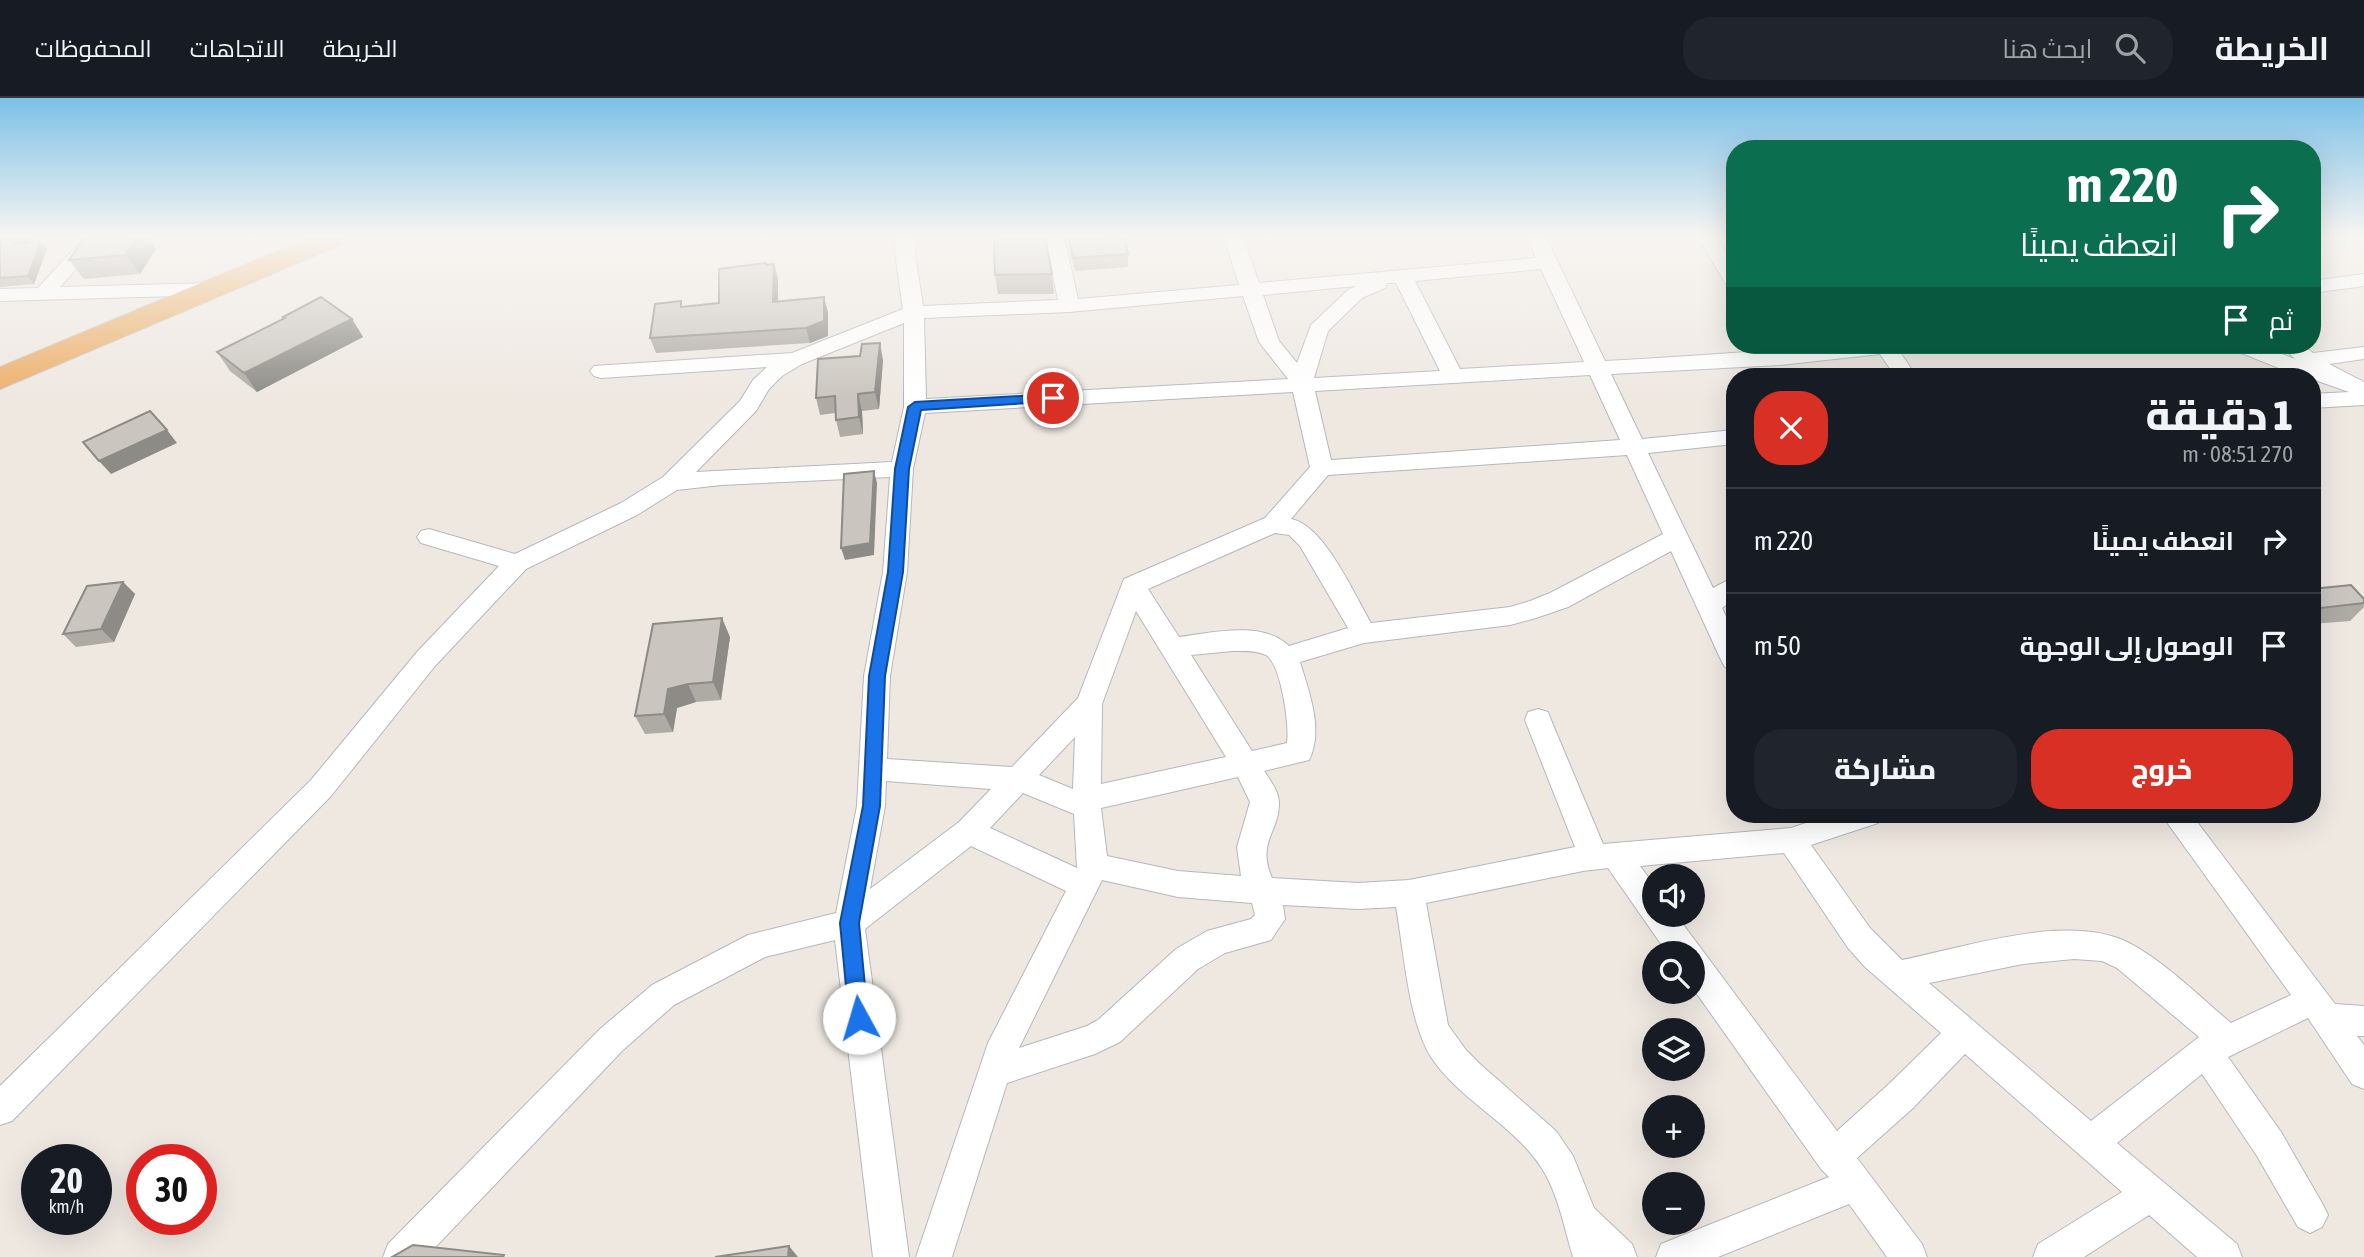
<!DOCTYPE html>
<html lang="ar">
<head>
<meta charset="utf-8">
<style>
	body { margin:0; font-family:"Asap Condensed",Cairo,sans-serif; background:#20242c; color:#f1f3f6; direction:rtl; height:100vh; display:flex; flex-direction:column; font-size:26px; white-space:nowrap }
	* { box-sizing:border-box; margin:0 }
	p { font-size:23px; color:#9ea1a6 }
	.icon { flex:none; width:38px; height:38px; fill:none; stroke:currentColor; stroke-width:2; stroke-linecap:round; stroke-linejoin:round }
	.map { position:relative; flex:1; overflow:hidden; direction:ltr }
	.panel { position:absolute; left:1726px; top:270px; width:595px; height:455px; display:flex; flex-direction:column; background:#171b24; border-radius:28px; box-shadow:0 7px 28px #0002; direction:rtl }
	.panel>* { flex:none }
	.hud { position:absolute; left:1726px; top:42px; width:595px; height:214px; border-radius:28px; box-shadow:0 7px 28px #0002; direction:rtl; background:#0b6e4f; color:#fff; overflow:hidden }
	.buttons { position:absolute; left:1642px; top:766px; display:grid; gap:14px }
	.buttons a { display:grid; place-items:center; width:63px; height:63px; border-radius:50%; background:#171b24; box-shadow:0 7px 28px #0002; font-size:35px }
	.speed { position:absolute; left:21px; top:1046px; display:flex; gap:14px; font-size:35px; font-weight:700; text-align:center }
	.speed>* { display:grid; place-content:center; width:91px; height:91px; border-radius:50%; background:#171b24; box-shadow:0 7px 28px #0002; line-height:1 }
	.speed small { font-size:18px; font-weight:400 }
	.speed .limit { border:10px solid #d22; background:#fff; color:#111 }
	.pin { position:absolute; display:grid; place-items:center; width:60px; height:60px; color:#fff; margin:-30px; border:4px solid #fff; border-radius:50%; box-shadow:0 2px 7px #0007 }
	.me { position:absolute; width:77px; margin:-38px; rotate:354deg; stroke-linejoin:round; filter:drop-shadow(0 0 5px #0008) }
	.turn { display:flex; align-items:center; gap:24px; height:147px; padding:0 28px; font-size:32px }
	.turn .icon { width:91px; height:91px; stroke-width:2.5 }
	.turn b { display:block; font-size:49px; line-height:60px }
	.then { display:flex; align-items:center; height:66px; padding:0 28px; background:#0003; gap:14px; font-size:26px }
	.round { display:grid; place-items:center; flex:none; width:74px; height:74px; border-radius:28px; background:#20242c }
	.head { display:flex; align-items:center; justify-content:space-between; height:119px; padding:0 28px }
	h1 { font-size:42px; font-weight:800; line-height:52px }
	.cta { display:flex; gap:14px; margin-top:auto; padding:14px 28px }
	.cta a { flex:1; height:80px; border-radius:28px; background:#d93025; color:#fff; font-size:28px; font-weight:800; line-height:80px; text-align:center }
	.cta a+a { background:#20242c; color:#f1f3f6 }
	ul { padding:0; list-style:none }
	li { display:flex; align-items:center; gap:21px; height:105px; padding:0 28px; border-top:2px solid #363941 }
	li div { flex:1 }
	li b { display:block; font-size:26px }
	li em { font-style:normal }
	header { display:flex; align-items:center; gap:42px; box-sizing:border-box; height:98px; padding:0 35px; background:#171b24; border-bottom:2px solid #363941 }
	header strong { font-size:33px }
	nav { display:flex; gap:38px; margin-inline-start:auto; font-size:24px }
	.search { width:490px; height:63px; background:#20242c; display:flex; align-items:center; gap:18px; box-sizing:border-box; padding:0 24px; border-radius:28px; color:#9ea1a6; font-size:26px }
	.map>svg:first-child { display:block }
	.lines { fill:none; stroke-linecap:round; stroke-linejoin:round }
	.minor-casing { stroke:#b5b7bf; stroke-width:2 }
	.trunk-casing { stroke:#c8c8c8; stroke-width:2 }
	.minor { fill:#fff; fill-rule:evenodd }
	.trunk { fill:#ecaf6a; fill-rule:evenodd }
	.wall { fill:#aeaaa4 }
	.shaded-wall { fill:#8d8b86 }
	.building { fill:#cac6bf; stroke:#8d8b86; stroke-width:2 }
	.route { fill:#1a73e8; stroke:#114b97; stroke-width:2 }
</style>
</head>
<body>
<header>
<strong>الخريطة</strong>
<div class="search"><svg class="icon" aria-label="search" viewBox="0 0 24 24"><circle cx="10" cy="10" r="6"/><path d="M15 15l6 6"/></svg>ابحث هنا</div>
<nav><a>الخريطة</a><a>الاتجاهات</a><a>المحفوظات</a></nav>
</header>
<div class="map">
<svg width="2364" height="1159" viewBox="0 0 2364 1159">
	<rect width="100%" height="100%" fill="#eee8e1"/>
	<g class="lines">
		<defs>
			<g id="minor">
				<path d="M85 139H104L60 189 211 185 218 187 221 191 218 195 211 197 0 203V191L38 190Z"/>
				<path d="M896 139H915V155L923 208 1058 202 1045 139H1064L1078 201 1239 187 1224 139H1243L1259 185 1536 160 1527 139H1546L1605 263C1707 258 1809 247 1911 247L1908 252 1900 254 1916 278H1895L1880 256 1780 267 1611 276 1642 341 1734 332V346L1648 355 1713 490 1734 479V501L1722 510 1734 535V572L1725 569 1721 562 1671 453 1568 509 1536 520 1510 527 1364 545 1300 564C1309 594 1324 632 1309 662L1264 673C1270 682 1278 692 1279 704 1280 734 1256 743 1272 780L1358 785 1409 782 1575 749 1525 622 1528 614 1538 611 1548 614 1551 622 1603 746 1791 730 1833 716H1882L1878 725 1811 747 1870 830 1902 862C1966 849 2069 814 2129 845 2164 863 2200 899 2231 925L2291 897 2161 716H2191L2335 906 2364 908V938H2357L2364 947V991L2352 986 2308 920 2228 959 2281 1034 2322 1105 2328 1117 2322 1129 2310 1135 2298 1129 2257 1058 2202 976 2117 1045 2237 1146 2242 1159H2197L2149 1117 2084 1159H2033L2038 1146 2122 1094 1965 956 1913 1010 1857 1060 1922 1146 1927 1159H1887L1849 1106 1718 1159H1656L1661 1146 1829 1079 1821 1071 1692 889V856H1668L1608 770 1583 773 1426 805 1448 927 1466 952 1480 966 1556 1033 1573 1058 1594 1110 1632 1146 1637 1159H1573C1564 1129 1558 1095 1541 1069 1512 1025 1460 1003 1431 959 1408 922 1404 853 1396 809L1358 811 1283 807 1285 821 1271 842 1225 855 1198 871 1120 944 1095 956 1007 985 952 1159H916L988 945 1066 793 971 748 865 831 909 1159H873L835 842 765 859 674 907 622 953 426 1159H383L388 1146 600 931 652 887 748 837 836 815 857 708 864 578 883 474 890 379 721 387 677 392 637 417 526 471 435 568 331 698 12 1023 0 1027V988L311 682 417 554 499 468 421 445 417 439 421 433 429 431 515 456 621 405 663 379 740 303 753 282 767 269 601 280 594 278 590 273 594 268 792 255 903 211 895 155ZM1541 171 1584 264 1460 271 1415 183ZM1387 185H1396L1440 273 1314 280 1328 233 1362 200 1385 190ZM1356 188 1348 192 1311 227 1297 265 1279 243 1263 197ZM1243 198 1259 244 1288 281 926 301 924 220 1069 214ZM904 225V309L892 364 696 374 756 313 769 291 782 278 802 266ZM1590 277 1620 342 1331 362 1315 293ZM1293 294 1310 369 1265 420 1124 481 1078 600 1012 669 887 661 890 578 907 474 913 371 925 315ZM1627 357 1663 436 1550 495 1530 503 1510 509 1371 525C1354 496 1324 427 1291 421L1328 377ZM1275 435 1289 437 1300 448 1348 530 1289 548C1263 522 1211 535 1179 539L1148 491ZM1136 513 1226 659 1101 686 1102 606ZM1233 553C1243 553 1256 552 1266 557 1281 566 1290 628 1287 645L1252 653 1191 557ZM1075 639 1073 691 1039 677ZM1238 679 1250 704 1237 749 1241 778 1178 773 1107 758 1101 710ZM886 683 991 691 959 724 870 791 885 708ZM1023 695 1074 716 1077 770 990 730ZM1784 755 1848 850 1865 869 1941 935 1889 986 1837 1033 1676 817H1654V787L1640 768ZM1102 782 1178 799 1252 805 1255 817 1251 821 1207 833 1176 851 1098 922 1087 928 1019 950ZM2074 861 2102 863 2117 870 2199 939 2091 1023 1929 885 2023 866Z"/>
				<path d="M1698 139H1717L1734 168V190L1727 188Z"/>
				<path d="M2364 176V188L2312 195V183Z"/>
				<path d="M2231 247H2259L2295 261 2281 247H2303L2313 255 2364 249V261L2329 266 2364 284V307L2312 310V296L2349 294 2312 281V278L2286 273 2234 252Z"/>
			</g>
			<path id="trunk" d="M311 139H349L345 145 0 291V269Z"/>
		</defs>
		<use href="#minor" class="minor-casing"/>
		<use href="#trunk" class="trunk-casing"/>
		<use href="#minor" class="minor"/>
		<use href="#trunk" class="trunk"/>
	</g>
	<g class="wall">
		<path d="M0 139 26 144 47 151 34 186 0 189Z"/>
		<path d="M84 139H148L156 151 140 176 84 181 69 162Z"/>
		<path d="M1069 142 1128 156V169L1075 173 1070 155Z"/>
		<path d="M766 165 767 167 774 166 778 181V204L828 214V238L810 245 656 255 650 240 684 209 719 205Z"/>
		<path d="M1052 176 1054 196H998L995 177Z"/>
		<path d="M283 219 352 221 363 239 257 294 230 273 217 254 284 221Z"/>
		<path d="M883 262 879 311 862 313 863 336 840 339 836 322 835 315 820 317 816 300Z"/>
		<path d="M123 484 135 496 114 544 76 549 63 536Z"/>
		<path d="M2312 491 2364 501V509L2350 523 2312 526Z"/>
		<path d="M730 539 721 602 696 604 677 610 673 634 645 636 635 618Z"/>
	</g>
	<g class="shaded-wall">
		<path d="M18 139H30L20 154 14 146Z"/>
		<path d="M137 139H148L156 151 140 176 126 157Z"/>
		<path d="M41 143 47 151 34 186 28 178Z"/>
		<path d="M774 166 778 181 777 219 773 204Z"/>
		<path d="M824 199 828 214V238L810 245 806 230Z"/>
		<path d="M352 221 363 239 257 294 244 275Z"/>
		<path d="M880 245 883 262 879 311 875 294Z"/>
		<path d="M858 296 862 313 863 336 859 319Z"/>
		<path d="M167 332 177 345 111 376 99 363Z"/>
		<path d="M874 373 877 385 874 457 845 462 841 450Z"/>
		<path d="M123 484 135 496 114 544 101 531Z"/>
		<path d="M722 520 730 539 721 602 713 584Z"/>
		<path d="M688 586 696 604 677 610 673 634 664 616 668 591Z"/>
		<path d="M789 1148 798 1159H788Z"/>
	</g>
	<g class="building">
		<path d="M0 139H18L14 146 41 143 28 178 0 180Z"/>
		<path d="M84 139H137L126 157 69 162Z"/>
		<path d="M1045 139 1052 176 995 177 994 143Z"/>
		<path d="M1102 139H1125L1128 156 1074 160 1069 142Z"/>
		<path d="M766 165V167L774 166 773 204 824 199V223L806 230 650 240 655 206 681 203V209L719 205V171Z"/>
		<path d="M321 199 352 221 244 275 217 254 285 220 283 219Z"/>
		<path d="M880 245 875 294 858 296 859 319 836 322 835 298 816 300 818 261 860 258 862 246Z"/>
		<path d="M150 313 167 332 99 363 83 344Z"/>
		<path d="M874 373 870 445 841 450 844 376Z"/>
		<path d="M123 484 101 531 63 536 87 488Z"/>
		<path d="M2351 487 2364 501V505L2312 511V491Z"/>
		<path d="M722 520 713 584 688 586 668 591 664 616 635 618 653 526Z"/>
		<path d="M413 1147 504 1157 503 1159H392Z"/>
		<path d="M789 1148 788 1159H715Z"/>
	</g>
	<linearGradient id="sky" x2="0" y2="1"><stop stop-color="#7dc0e7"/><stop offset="0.46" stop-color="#f7f5f2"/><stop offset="1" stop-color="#f7f5f2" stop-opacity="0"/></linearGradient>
	<rect width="2364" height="301" fill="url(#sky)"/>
	<path class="route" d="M1053 296 1060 300 1058 303 921 312 909 371 903 474 885 578 880 708 859 825 868 920 866 927 859 930 852 927 849 920 840 825 863 708 869 578 888 474 895 371 908 309 915 304Z"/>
</svg>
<div class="buttons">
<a><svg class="icon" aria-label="sound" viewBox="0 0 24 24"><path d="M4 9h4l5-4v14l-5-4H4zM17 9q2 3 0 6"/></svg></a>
<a><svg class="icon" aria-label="search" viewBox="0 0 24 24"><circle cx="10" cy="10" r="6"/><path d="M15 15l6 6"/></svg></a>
<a><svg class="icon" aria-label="layers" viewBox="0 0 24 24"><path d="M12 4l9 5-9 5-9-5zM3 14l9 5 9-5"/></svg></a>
<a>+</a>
<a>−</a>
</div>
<div class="speed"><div>20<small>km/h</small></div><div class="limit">30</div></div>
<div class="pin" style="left:1053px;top:300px;background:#d93025"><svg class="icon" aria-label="arrive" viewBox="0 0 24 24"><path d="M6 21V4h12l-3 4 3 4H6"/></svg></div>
<svg class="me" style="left:859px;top:920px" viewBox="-20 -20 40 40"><circle r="19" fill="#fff"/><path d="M0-13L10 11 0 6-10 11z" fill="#1a73e8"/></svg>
<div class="hud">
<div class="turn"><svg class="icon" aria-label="right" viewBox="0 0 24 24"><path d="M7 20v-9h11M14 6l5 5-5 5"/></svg><div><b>220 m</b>انعطف يمينًا</div></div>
<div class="then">ثم<svg class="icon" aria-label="arrive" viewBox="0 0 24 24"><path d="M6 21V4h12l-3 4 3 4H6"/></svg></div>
</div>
<section class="panel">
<div class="head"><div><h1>1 دقيقة</h1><p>270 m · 08:51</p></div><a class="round" style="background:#d93025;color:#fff"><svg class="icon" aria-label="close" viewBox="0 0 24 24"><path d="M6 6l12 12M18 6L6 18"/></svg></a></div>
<ul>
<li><svg class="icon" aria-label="right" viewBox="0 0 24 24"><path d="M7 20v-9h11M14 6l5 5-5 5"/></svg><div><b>انعطف يمينًا</b></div><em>220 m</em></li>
<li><svg class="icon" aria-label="arrive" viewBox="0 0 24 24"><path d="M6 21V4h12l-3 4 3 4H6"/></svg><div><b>الوصول إلى الوجهة</b></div><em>50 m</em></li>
</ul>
<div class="cta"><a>خروج</a><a>مشاركة</a></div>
</section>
</div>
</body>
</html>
